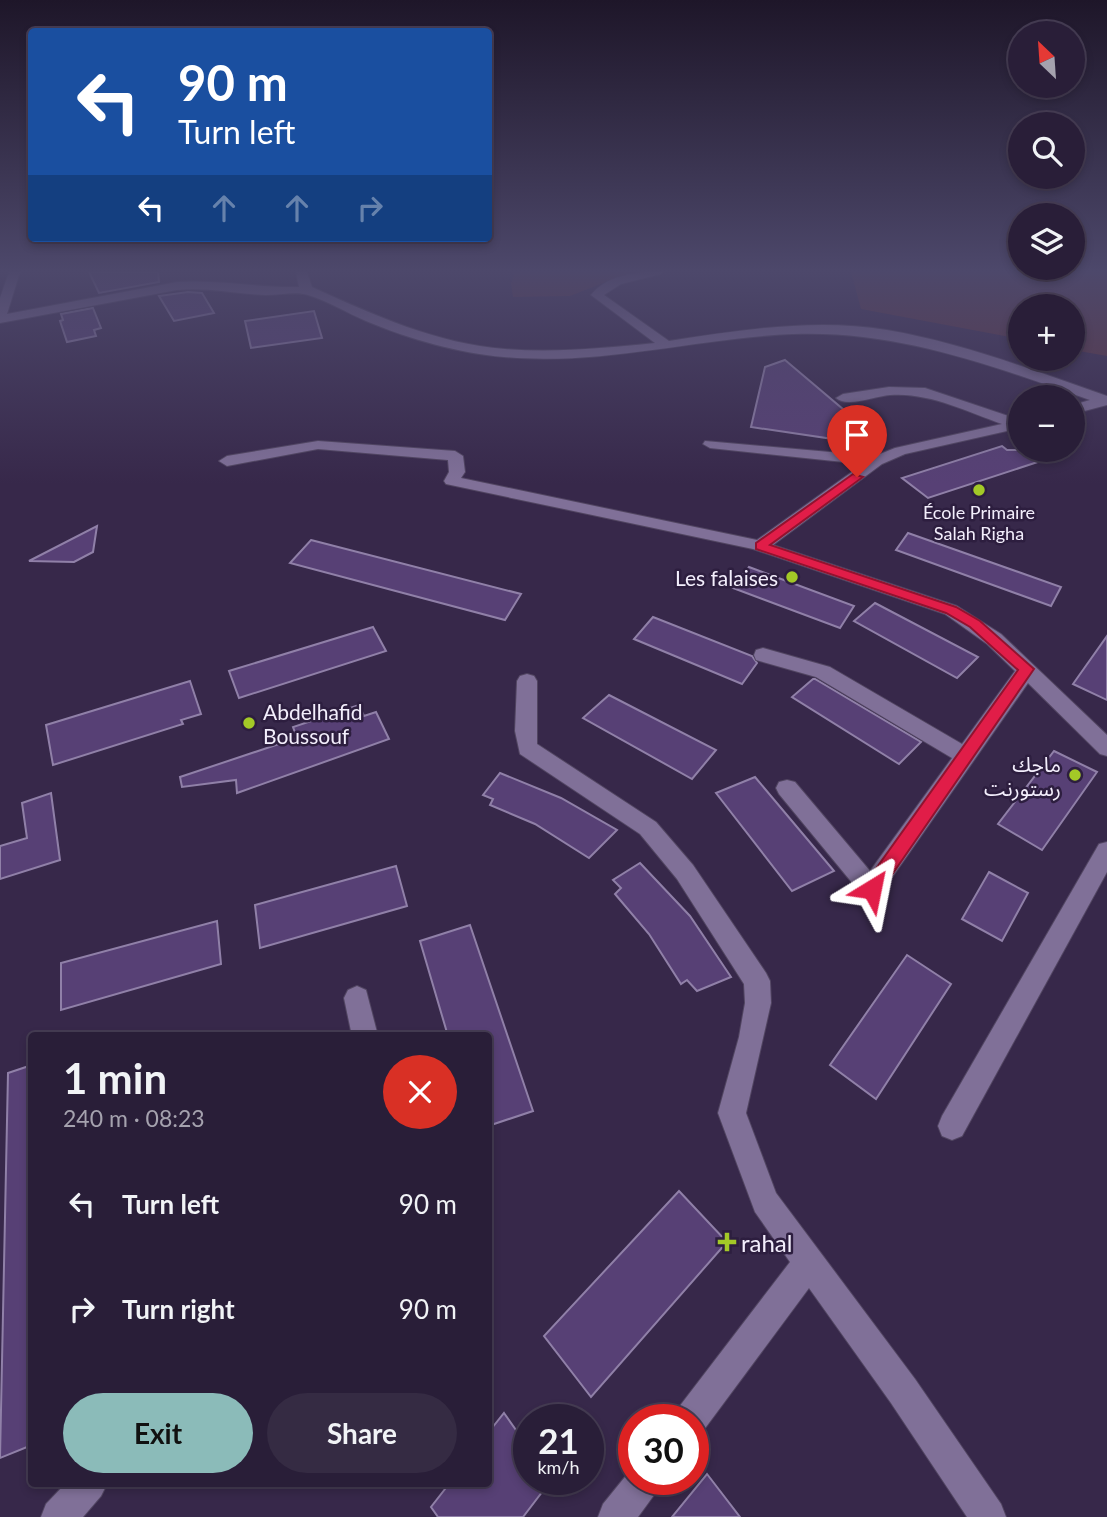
<!DOCTYPE html>
<html lang="en">
<head>
<meta charset="utf-8">
<style>
	body { margin:0; font-family:Lato,"Noto Sans Arabic",sans-serif; background:#352b43; color:#f1f3f6; height:100vh; display:flex; flex-direction:column; font-size:26px; white-space:nowrap }
	* { box-sizing:border-box; margin:0 }
	p { font-size:23px; color:#a5a2ae }
	.icon { flex:none; width:38px; height:38px; fill:none; stroke:currentColor; stroke-width:2; stroke-linecap:round; stroke-linejoin:round }
	.map { position:relative; flex:1; overflow:hidden }
	.drawer { position:absolute; left:28px; top:1032px; width:464px; height:455px; display:flex; flex-direction:column; background:#291e38; border-radius:7px; box-shadow:0 4px 10px #0003,0 0 0 2px #453c53 }
	.drawer>* { flex:none }
	.top-card { position:absolute; left:28px; top:28px; width:464px; height:214px; border-radius:7px; box-shadow:0 4px 10px #0003,0 0 0 2px #453c53; background:#1a4fa0; color:#fff; overflow:hidden }
	.needle { width:46px; rotate:335deg }
	.fabs { position:absolute; left:1008px; top:21px; display:grid; gap:14px }
	.fabs a { display:grid; place-items:center; width:77px; height:77px; border-radius:50%; background:#291e38; box-shadow:0 4px 10px #0003,0 0 0 2px #453c53; font-size:35px }
	.speed { position:absolute; left:513px; top:1404px; display:flex; gap:14px; font-size:35px; font-weight:700; text-align:center }
	.speed>* { display:grid; place-content:center; width:91px; height:91px; border-radius:50%; background:#291e38; box-shadow:0 4px 10px #0003,0 0 0 2px #453c53; line-height:1 }
	.speed small { font-size:18px; font-weight:400 }
	.speed .limit { border:10px solid #d22; background:#fff; color:#111 }
	.pin { position:absolute; display:grid; place-items:center; width:60px; height:60px; color:#fff; margin:-72px -30px; border-radius:50% 50% 50% 0; rotate:-45deg; box-shadow:0 0 7px #0007 }
	.pin .icon { rotate:45deg }
	.me { position:absolute; width:77px; margin:-38px; rotate:35deg; stroke-linejoin:round; filter:drop-shadow(0 0 5px #0008) }
	.turn { display:flex; align-items:center; gap:24px; height:147px; padding:0 35px; font-size:32px }
	.turn .icon { width:91px; height:91px; stroke-width:2.5 }
	.turn b { display:block; font-size:49px; line-height:60px }
	.lanes { display:flex; align-items:center; height:66px; padding:0 35px; background:#0003; justify-content:center; gap:35px; direction:ltr }
	.lanes .off { opacity:.35 }
	.round { display:grid; place-items:center; flex:none; width:74px; height:74px; border-radius:37px; background:#352b43 }
	.headline { display:flex; align-items:center; justify-content:space-between; height:119px; padding:0 35px }
	h1 { font-size:42px; font-weight:700; line-height:52px }
	.primary-button { display:flex; gap:14px; margin-top:auto; padding:14px 35px }
	.primary-button a { flex:1; height:80px; border-radius:42px; background:#8bbbb9; color:#111; font-size:28px; font-weight:700; line-height:80px; text-align:center }
	.primary-button a+a { background:#352b43; color:#f1f3f6 }
	ul { padding:0; list-style:none }
	li { display:flex; align-items:center; gap:21px; height:105px; padding:0 35px }
	li div { flex:1 }
	li b { display:block; font-size:26px }
	li em { font-style:normal }
	.map>svg:first-child { display:block }
	.green { fill:#5c323d }
	.building { fill:#574075; stroke:#9080a8; stroke-width:2 }
	.lines { fill:none; stroke-linecap:round; stroke-linejoin:round }
	.minor-casing { stroke:#514561; stroke-width:2 }
	.minor { fill:#807098; fill-rule:evenodd }
	.route { fill:#e11d48; stroke:#92132f; stroke-width:2 }
	.poi-dot { fill:#a3c927; stroke:#2d1e3f; stroke-width:2.5 }
	.labels { text-anchor:middle; dominant-baseline:central; stroke-width:5; stroke-linejoin:round; paint-order:stroke }
	.far-poi-label { font-size:18px; fill:#f3eefc; stroke:#2d1e3f }
	.poi-label { font-size:21px; fill:#f3eefc; stroke:#2d1e3f; text-anchor:end }
	.near-poi-label { font-size:24px; fill:#f3eefc; stroke:#2d1e3f; text-anchor:start }
</style>
</head>
<body>
<div class="map">
<svg width="1107" height="1517" viewBox="0 0 1107 1517">
	<rect width="100%" height="100%" fill="#37284a"/>
	<g class="green">
		<path d="M515 272H631L570 296 513 297 511 283Z"/>
		<path d="M851 272H1107V356L1073 350V306H1020V339L861 309Z"/>
	</g>
	<g class="building">
		<path d="M89 272H158L159 282 99 293Z"/>
		<path d="M188 292 202 293 214 313 174 321 159 296Z"/>
		<path d="M93 308 101 328 94 330 96 336 67 342 60 321 63 320 61 314Z"/>
		<path d="M314 311 322 338 251 348 245 321Z"/>
		<path d="M785 360 844 410 840 440 751 427 765 367Z"/>
		<path d="M1002 446 1007 450H1062V454L928 498 902 478Z"/>
		<path d="M97 526 93 552 74 562 29 561Z"/>
		<path d="M908 533 1061 587 1051 606 896 550Z"/>
		<path d="M311 540 521 594 505 620 290 563Z"/>
		<path d="M749 567 854 606 840 628 733 588Z"/>
		<path d="M875 603 978 657 957 678 854 621Z"/>
		<path d="M653 617 752 656 757 663 742 684 634 639Z"/>
		<path d="M373 627 386 651 239 698 229 671Z"/>
		<path d="M1107 636V700L1073 684Z"/>
		<path d="M813 679H815L921 742 899 764 792 697Z"/>
		<path d="M190 681 201 714 181 720 183 724 53 765 46 725Z"/>
		<path d="M609 695 716 750 692 779 583 718Z"/>
		<path d="M359 705 364 716 376 712 389 739 237 793 236 780 182 787 180 777 297 738 293 727Z"/>
		<path d="M1054 751 1097 772 1042 850 998 824Z"/>
		<path d="M500 773 561 798 617 830 589 858 535 824 490 805 493 799 483 795Z"/>
		<path d="M755 777 834 871 792 891 716 793Z"/>
		<path d="M51 793 60 860 0 879V846L27 838 22 803Z"/>
		<path d="M640 863 690 916 731 977 697 991 687 980 681 984 649 934 615 894 621 888 613 880Z"/>
		<path d="M396 866 407 906 260 948 255 905Z"/>
		<path d="M989 872 1028 893 1002 941 962 919Z"/>
		<path d="M217 921 221 964 61 1010V963Z"/>
		<path d="M470 925 533 1111 488 1126V1036H448L420 941Z"/>
		<path d="M907 955 951 984 876 1099 830 1065Z"/>
		<path d="M32 1065V1445L0 1458 8 1073Z"/>
		<path d="M679 1191 727 1242 591 1397 544 1336Z"/>
		<path d="M504 1413 528 1447V1479H552L523 1517H438L431 1507 449 1484H488V1433Z"/>
		<path d="M707 1474 740 1517H672Z"/>
	</g>
	<g class="lines">
		<defs>
			<g id="minor">
				<path d="M9 272H20L7 314 177 282C218 279 258 288 299 287L296 272H307L312 287C373 315 438 344 505 349 555 353 606 348 655 343L591 295C608 274 637 272 662 272L661 274 621 284 604 295 669 341C741 330 815 318 887 330 963 343 1035 371 1107 396V405L1073 414V405L1090 400C993 366 898 330 793 334 697 338 602 366 504 357 458 353 409 339 366 321 347 313 328 301 308 295 296 291 280 295 266 295 236 294 207 287 177 290L0 323V298Z"/>
				<path d="M889 387 925 388 1020 420V428L905 454 882 464 773 545 957 606 1001 634 1107 735V756L1100 754 1028 683 879 896 871 899 863 896 779 794 776 788 779 782 787 780 795 782 870 871 952 758 816 677 756 660 754 655 756 650 763 648 830 667 962 744 1015 671 987 644 945 614 753 549 446 484 444 481 449 472 448 460 318 449 227 466 219 461 227 456 318 441 455 451 463 456 465 472 461 478 757 540 863 464 710 448 703 444 705 441 875 456 895 448 1002 424C966 411 928 392 890 395 875 396 847 408 836 398L843 394Z"/>
				<path d="M527 674 534 676 537 681V744L656 822 693 865 766 973 770 981 771 1003 746 1113 776 1193 915 1379 1001 1504 1006 1517H967L891 1403 809 1288 703 1431 693 1435V1419H674L679 1407 790 1262 755 1212 718 1113 739 1037 745 1003 744 984 677 879 640 834 520 754 515 731 517 681 520 676Z"/>
				<path d="M1107 842V872L962 1136 952 1140 942 1136 938 1126 942 1116 1099 844Z"/>
				<path d="M357 986 366 990 378 1036H352L344 998 348 990Z"/>
				<path d="M633 1467 634 1479H662L657 1491 638 1517H598L603 1504Z"/>
				<path d="M65 1484H107L101 1496 83 1517H41L46 1504Z"/>
			</g>
		</defs>
		<use href="#minor" class="minor-casing"/>
		<use href="#minor" class="minor"/>
	</g>
	<linearGradient id="sky" x2="0" y2="1"><stop stop-color="#1e1629"/><stop offset="0.56" stop-color="#4d486b"/><stop offset="1" stop-color="#4d486b" stop-opacity="0"/></linearGradient>
	<rect width="1107" height="484" fill="url(#sky)"/>
	<path class="route" d="M853 474 863 477 770 545 956 607 980 621 1034 669 878 895 872 897 865 895 863 889 865 884 1018 670 970 627 946 613 756 549V543Z"/>
	<g class="poi-dot">
		<circle cx="979" cy="490" r="7"/>
		<circle cx="792" cy="577" r="7"/>
		<circle cx="249" cy="723" r="7"/>
		<circle cx="1075" cy="775" r="7"/>
		<path d="M723.5 1231.5h7v7h7v7h-7v7h-7v-7h-7v-7h7z"/>
	</g>
	<g class="labels">
		<g class="far-poi-label">
			<text x="979" y="512">École Primaire<tspan x="979" dy="21">Salah Righa</tspan></text>
		</g>
		<g class="poi-label">
			<text x="778" y="577">Les falaises</text>
			<text x="263" y="711" text-anchor="start">Abdelhafid<tspan x="263" dy="24">Boussouf</tspan></text>
			<text x="1061" y="763">ماجك<tspan x="1061" dy="24">رستورنت</tspan></text>
		</g>
		<g class="near-poi-label">
			<text x="741" y="1242">rahal</text>
		</g>
	</g>
</svg>
<div class="fabs">
<a><svg class="needle" viewBox="-14 -14 28 28"><path d="M0-13l5 13h-10z" fill="#e53935"/><path d="M0 13l5-13h-10z" fill="#a5a2ae"/></svg></a>
<a><svg class="icon" aria-label="search" viewBox="0 0 24 24"><circle cx="10" cy="10" r="6"/><path d="M15 15l6 6"/></svg></a>
<a><svg class="icon" aria-label="layers" viewBox="0 0 24 24"><path d="M12 4l9 5-9 5-9-5zM3 14l9 5 9-5"/></svg></a>
<a>+</a>
<a>−</a>
</div>
<div class="speed"><div>21<small>km/h</small></div><div class="limit">30</div></div>
<div class="pin" style="left:857px;top:477px;background:#d93025"><svg class="icon" aria-label="arrive" viewBox="0 0 24 24"><path d="M6 21V4h12l-3 4 3 4H6"/></svg></div>
<svg class="me" style="left:872px;top:889px" viewBox="-20 -20 40 40"><path d="M0-17L14 15 0 8-14 15z" fill="#e11d48" stroke="#fff" stroke-width="4"/></svg>
<div class="top-card">
<div class="turn"><svg class="icon" aria-label="left" viewBox="0 0 24 24"><path d="M17 20v-9H6M10 6l-5 5 5 5"/></svg><div><b>90 m</b>Turn left</div></div>
<div class="lanes"><svg class="icon" aria-label="left" viewBox="0 0 24 24"><path d="M17 20v-9H6M10 6l-5 5 5 5"/></svg><svg class="icon off" aria-label="ahead" viewBox="0 0 24 24"><path d="M12 20V5M6 11l6-6 6 6"/></svg><svg class="icon off" aria-label="ahead" viewBox="0 0 24 24"><path d="M12 20V5M6 11l6-6 6 6"/></svg><svg class="icon off" aria-label="right" viewBox="0 0 24 24"><path d="M7 20v-9h11M14 6l5 5-5 5"/></svg></div>
</div>
<section class="drawer">
<div class="headline"><div><h1>1 min</h1><p>240 m · 08:23</p></div><a class="round" style="background:#d93025;color:#fff"><svg class="icon" aria-label="close" viewBox="0 0 24 24"><path d="M6 6l12 12M18 6L6 18"/></svg></a></div>
<ul>
<li><svg class="icon" aria-label="left" viewBox="0 0 24 24"><path d="M17 20v-9H6M10 6l-5 5 5 5"/></svg><div><b>Turn left</b></div><em>90 m</em></li>
<li><svg class="icon" aria-label="right" viewBox="0 0 24 24"><path d="M7 20v-9h11M14 6l5 5-5 5"/></svg><div><b>Turn right</b></div><em>90 m</em></li>
</ul>
<div class="primary-button"><a>Exit</a><a>Share</a></div>
</section>
</div>
</body>
</html>
